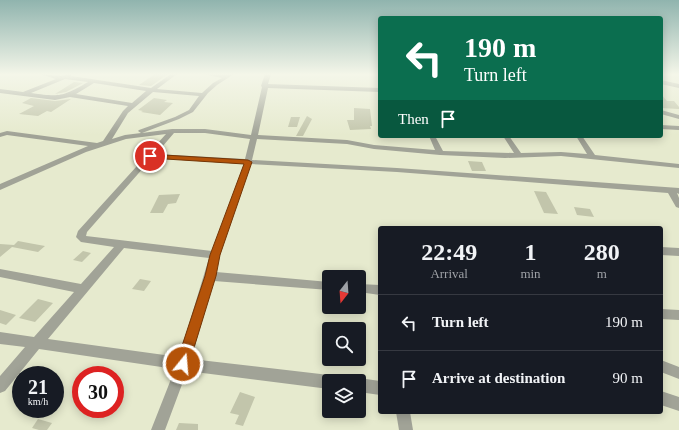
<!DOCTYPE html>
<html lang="en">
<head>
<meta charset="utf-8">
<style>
	body { margin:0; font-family:"Times New Roman",serif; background:#242831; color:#f1f3f6; height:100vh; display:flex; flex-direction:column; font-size:15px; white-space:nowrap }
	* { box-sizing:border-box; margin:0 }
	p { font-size:13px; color:#9ea1a6 }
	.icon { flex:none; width:22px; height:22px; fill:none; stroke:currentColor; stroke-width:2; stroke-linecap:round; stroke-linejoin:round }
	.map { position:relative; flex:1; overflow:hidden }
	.details { position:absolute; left:378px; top:226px; width:285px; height:188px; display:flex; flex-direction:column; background:#171b24; border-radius:4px; box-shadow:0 2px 10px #0003 }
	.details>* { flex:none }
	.top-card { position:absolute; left:378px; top:16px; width:285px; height:122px; border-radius:4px; box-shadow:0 2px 10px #0003; background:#0b6e4f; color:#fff; overflow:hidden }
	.needle { width:26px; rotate:197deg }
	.controls { position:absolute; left:322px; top:270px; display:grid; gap:8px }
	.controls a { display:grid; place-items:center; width:44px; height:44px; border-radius:4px; background:#171b24; box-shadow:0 2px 10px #0003; font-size:20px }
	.speed { position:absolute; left:12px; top:366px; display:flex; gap:8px; font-size:20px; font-weight:700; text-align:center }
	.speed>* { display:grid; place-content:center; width:52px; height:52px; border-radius:50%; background:#171b24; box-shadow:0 2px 10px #0003; line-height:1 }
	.speed small { font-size:10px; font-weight:400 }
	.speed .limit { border:6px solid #d22; background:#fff; color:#111 }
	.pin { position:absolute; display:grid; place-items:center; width:34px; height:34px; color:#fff; margin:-17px; border:2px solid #fff; border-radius:50%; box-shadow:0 1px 4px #0007 }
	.me { position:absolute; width:44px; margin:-22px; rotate:17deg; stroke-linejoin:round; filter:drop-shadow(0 0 3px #0008) }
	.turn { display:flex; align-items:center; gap:14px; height:84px; padding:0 20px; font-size:18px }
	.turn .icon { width:52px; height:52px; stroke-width:2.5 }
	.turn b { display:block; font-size:28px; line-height:34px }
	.then { display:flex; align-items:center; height:38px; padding:0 20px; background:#0003; gap:8px; font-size:15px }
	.eta { display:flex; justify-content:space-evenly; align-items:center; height:68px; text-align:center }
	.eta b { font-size:24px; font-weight:800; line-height:28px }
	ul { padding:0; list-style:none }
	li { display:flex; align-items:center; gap:12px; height:56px; padding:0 20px; border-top:1px solid #363941 }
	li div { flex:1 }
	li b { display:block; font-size:15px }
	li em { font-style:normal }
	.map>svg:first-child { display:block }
	.building { fill:#c2c5ab }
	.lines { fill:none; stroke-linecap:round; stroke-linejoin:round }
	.minor { fill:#a1a397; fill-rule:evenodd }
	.route { fill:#b45309; stroke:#753606 }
</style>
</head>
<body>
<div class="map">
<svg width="679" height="430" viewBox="0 0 679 430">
	<rect width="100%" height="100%" fill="#e6eace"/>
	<g class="building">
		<path d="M155 74H168L151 86 139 85Z"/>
		<path d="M74 82 83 83 66 92 55 94Z"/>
		<path d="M661 94 667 101H674L679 107V109L661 108Z"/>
		<path d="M31 98 55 101 71 99 51 112 47 111 38 116 19 114 34 106 22 103Z"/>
		<path d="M154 98 167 100 164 102 173 103 160 115 141 112 143 111 138 110Z"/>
		<path d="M354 108 370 109 372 126H370L371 129 350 130 347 120H354Z"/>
		<path d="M307 116 312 119 303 136H296Z"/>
		<path d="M291 117H300L297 127H288Z"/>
		<path d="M468 161 482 162 486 171H472Z"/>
		<path d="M534 191 546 192 558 214 544 213Z"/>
		<path d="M180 194 176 203 168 204 163 213H150L159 195Z"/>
		<path d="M574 207 590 209 594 217 577 215Z"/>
		<path d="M18 241 34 244 45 246 38 252 12 247 0 257V244L14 245Z"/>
		<path d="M83 251 91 253 82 262 73 260Z"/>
		<path d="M140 279 151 281 144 291 132 289Z"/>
		<path d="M38 299 53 303 35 322 19 318Z"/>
		<path d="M0 310 16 315 6 325 0 323Z"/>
		<path d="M240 392 255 397 243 426 235 424 239 415 230 413Z"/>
		<path d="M38 419 52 423 47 430H39L32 428Z"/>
		<path d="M179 423 198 424V430H176Z"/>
	</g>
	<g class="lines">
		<g class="minor">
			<path d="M40 74 61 76 71 74V76L151 88 171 74H177L157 89 202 93 213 83 222 78 203 74H234L217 85 208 93 193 112 179 119 142 133 172 129H205L251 135 262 87 261 86 265 74H271L268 84 380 88V92L268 88 258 135 347 140 374 145 435 150 429 136H435L443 151 514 153 503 136H509L521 153 561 152 587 154 576 136H582L595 155 679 164V168L561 156 505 158 440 155 374 149 347 144 257 139 252 160 397 168 679 188V194L677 193 679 198V208L676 207 668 193 397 172 251 164 220 255 216 272 329 282V290L214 281 191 359 329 375 334 377 335 381H329V389L187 371 165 430H151L175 369 39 349 5 391 0 393V376L25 347 0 344V332L34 337 74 292 0 277V269L81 284 114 247 81 242 76 237 78 231 166 134 126 139 86 152 0 190V184L88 146 7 135 0 137V133L7 131 97 143 103 141 123 111 128 106 70 97 55 100 0 93V89L23 92 56 79ZM65 79 88 82C62 97 60 97 31 93ZM94 83 146 91 132 103 76 94ZM153 92 199 96 189 110 175 117 139 130 138 131 141 133 125 135 112 139 128 113ZM174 133H205L250 139 245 159 156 154ZM152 158 244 164 212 251 86 236 87 232ZM124 248 209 258 179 357 48 339Z"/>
			<path d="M661 80 679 84V88L661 84Z"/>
			<path d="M661 110 679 115V119L661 114Z"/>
			<path d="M661 125 679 126V130L661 129Z"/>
			<path d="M661 247 679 248V256L661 255Z"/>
			<path d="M359 284 380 285V295L359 292Z"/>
			<path d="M661 309 679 310V320L661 319Z"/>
			<path d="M661 360 679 367V379L661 372Z"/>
			<path d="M359 378 380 381V395L359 392V381H354Z"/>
			<path d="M661 391 679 397V411L661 405Z"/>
			<path d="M396 412H410L413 430H399Z"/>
		</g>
	</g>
	<linearGradient id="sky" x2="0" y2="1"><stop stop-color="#90b4ae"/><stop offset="0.55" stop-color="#f4f6e9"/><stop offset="1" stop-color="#f4f6e9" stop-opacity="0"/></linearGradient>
	<rect width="679" height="135" fill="url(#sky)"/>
	<path class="route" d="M147 154 248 160 252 162 220 255 216 276 189 364 187 369 183 370 178 369 176 364 205 276 210 255 244 164 150 158 146 156Z"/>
</svg>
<div class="controls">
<a><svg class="needle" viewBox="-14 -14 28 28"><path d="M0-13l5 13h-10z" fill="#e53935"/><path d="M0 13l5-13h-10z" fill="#9ea1a6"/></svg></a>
<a><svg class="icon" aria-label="search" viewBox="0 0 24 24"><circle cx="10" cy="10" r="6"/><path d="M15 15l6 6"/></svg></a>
<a><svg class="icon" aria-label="layers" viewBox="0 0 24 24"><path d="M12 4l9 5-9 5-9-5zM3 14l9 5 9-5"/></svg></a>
</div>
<div class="speed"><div>21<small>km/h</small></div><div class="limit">30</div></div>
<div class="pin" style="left:150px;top:156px;background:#d93025"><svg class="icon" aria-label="arrive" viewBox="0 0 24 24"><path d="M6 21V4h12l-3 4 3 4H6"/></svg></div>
<svg class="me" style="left:183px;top:364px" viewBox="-20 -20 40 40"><circle r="17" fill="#b45309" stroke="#fff" stroke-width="3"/><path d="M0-11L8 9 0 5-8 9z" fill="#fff"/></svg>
<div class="top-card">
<div class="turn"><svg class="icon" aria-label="left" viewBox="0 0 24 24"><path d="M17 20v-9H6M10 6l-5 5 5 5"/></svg><div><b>190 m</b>Turn left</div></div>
<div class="then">Then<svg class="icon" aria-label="arrive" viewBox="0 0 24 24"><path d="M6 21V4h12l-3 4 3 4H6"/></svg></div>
</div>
<section class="details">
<div class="eta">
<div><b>22:49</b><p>Arrival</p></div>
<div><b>1</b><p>min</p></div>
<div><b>280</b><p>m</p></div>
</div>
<ul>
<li><svg class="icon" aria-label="left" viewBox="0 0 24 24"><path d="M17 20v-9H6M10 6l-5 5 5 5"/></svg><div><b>Turn left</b></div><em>190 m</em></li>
<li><svg class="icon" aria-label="arrive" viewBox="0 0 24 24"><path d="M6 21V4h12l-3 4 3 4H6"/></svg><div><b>Arrive at destination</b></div><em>90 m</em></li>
</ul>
</section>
</div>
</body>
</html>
